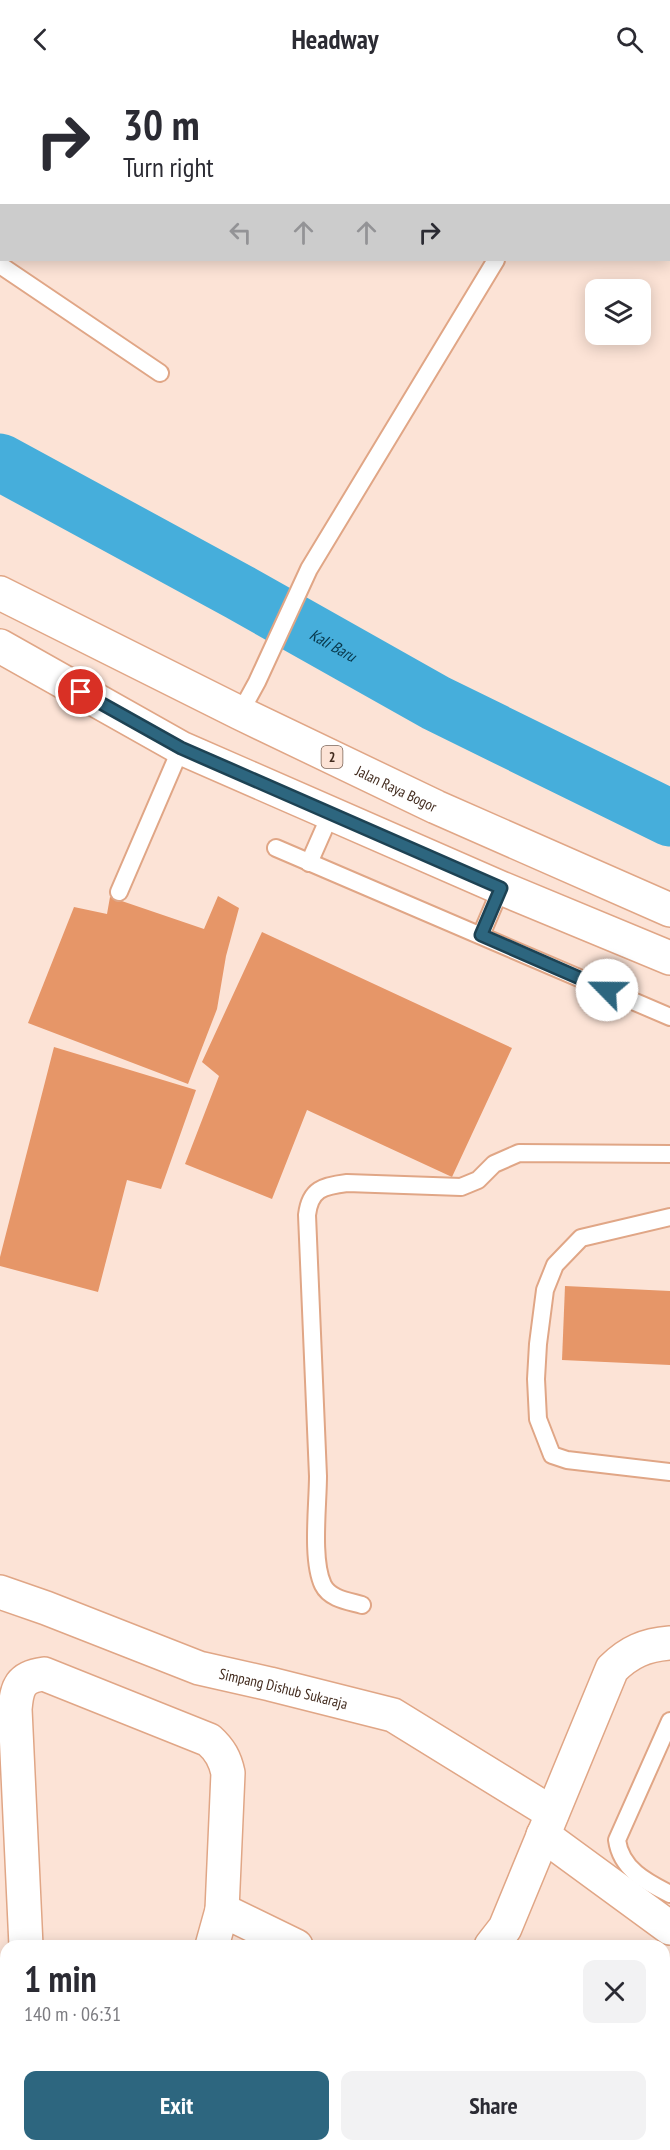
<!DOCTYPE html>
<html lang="en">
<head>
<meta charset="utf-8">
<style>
	body { margin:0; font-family:"PT Sans Narrow",sans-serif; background:#f2f2f3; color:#2b2b33; height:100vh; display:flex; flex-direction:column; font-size:22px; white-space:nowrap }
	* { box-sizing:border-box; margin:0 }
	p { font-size:20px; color:#7c7c81 }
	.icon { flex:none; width:33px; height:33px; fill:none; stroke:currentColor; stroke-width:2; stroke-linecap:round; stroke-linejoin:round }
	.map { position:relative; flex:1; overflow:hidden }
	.sheet { position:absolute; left:0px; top:1862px; width:670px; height:212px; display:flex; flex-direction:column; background:#fff; border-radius:18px 18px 0 0; box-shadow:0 3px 15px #0003 }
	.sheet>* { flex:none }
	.top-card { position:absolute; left:0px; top:0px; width:670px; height:183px; box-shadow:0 3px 15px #0003; background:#fff; color:#2b2b33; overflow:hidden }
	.buttons { position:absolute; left:585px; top:201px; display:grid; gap:12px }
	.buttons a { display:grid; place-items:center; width:66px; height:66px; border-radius:12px; background:#fff; box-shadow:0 3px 15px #0003; font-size:30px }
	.pin { position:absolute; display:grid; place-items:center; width:51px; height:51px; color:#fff; margin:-26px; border:3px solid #fff; border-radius:50%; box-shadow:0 2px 6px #0007 }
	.me { position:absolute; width:66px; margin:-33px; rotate:293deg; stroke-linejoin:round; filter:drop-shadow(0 0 4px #0008) }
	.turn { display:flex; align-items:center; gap:21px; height:126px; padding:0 24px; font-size:27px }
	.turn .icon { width:78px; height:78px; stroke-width:2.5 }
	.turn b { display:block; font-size:42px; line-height:51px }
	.lanes { display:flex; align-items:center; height:57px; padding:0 24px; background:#0003; justify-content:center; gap:30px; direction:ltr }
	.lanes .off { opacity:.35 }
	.round { display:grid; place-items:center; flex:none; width:63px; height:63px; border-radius:12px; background:#f2f2f3 }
	.head { display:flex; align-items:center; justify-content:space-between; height:102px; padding:0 24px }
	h1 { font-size:36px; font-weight:800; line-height:45px }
	.action { display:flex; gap:12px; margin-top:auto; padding:12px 24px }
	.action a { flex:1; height:69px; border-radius:12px; background:#2d667f; color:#fff; font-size:24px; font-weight:800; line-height:69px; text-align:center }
	.action a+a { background:#f2f2f3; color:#2b2b33 }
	header { display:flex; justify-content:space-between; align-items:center; height:78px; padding:0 24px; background:#fff; font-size:27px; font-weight:800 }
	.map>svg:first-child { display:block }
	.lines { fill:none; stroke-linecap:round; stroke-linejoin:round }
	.river { stroke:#46aedb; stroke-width:57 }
	.building { fill:#e69668 }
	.lane-casing { stroke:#e0a686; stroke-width:20 }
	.street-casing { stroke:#e0a686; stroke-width:36 }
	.highway-casing { stroke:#e0a686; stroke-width:36 }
	.lane { stroke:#fff; stroke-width:16 }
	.street { stroke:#fff; stroke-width:33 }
	.highway { stroke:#fff; stroke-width:33 }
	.route-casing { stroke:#1d4253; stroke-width:15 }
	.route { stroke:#2d667f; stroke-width:10 }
	.labels { text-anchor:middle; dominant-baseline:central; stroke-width:4.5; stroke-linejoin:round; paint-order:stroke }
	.shield { fill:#fce3d6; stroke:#7a6255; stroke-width:1.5 }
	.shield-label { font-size:14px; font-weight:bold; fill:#422b1e }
	.street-label { font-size:15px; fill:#422b1e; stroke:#fce3d6 }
	.water-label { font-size:16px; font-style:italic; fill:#073649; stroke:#fce3d6 }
</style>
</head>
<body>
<header><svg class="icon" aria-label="back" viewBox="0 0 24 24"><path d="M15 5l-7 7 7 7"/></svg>Headway<svg class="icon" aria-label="search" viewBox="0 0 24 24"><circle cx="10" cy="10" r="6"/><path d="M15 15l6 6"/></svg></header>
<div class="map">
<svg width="670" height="2072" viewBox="0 0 670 2072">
	<rect width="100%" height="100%" fill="#fce3d6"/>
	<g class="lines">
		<path class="river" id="s1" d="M0 384 239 514 436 625 670 740"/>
	</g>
	<g class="building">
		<path d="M218 818 239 830 226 878 217 931 188 1006 28 945 74 829 107 836 110 819 204 851Z"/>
		<path d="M262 854 512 970 452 1099 307 1032 272 1121 185 1086 219 998 202 984Z"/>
		<path d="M54 969 196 1012 161 1111 127 1102 98 1214 0 1188V1179Z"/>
		<path d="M565 1208 670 1213V1287L562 1282Z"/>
	</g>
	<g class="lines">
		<defs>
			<g id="lane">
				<path d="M163 0 165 2"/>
				<path d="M0 187 160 295"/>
				<path d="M240 635 257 604 309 491 496 182"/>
				<path d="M276 770 670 939"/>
				<path d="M309 785 331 735"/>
				<path d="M119 814 181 670"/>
				<path d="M481 857 501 810"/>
				<path d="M670 1139 581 1160 555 1187 545 1212 538 1266 536 1301 538 1341 552 1377 567 1382 670 1394"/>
				<path d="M362 1527C348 1523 330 1521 323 1507 311 1482 318 1427 318 1398 315 1311 311 1224 307 1137 310 1111 323 1108 347 1105L461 1109 478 1102 494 1086 519 1075 670 1076"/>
				<path d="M670 1643 617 1762C621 1791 646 1804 670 1816"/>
			</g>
			<g id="street">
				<path id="s2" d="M0 1514 46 1530 199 1590 270 1606 393 1637 552 1735"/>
				<path d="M543 1757 670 1850"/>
				<path d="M26 1868 15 1631C17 1609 20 1599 44 1596L209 1662C220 1672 225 1681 228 1695L222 1832 296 1868"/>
				<path d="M212 1868 222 1832"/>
				<path d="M491 1868 505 1850 612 1591C629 1574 645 1567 670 1565"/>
				<path d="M34 2067V2072"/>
				<path d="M380 2072 383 2067"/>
				<path d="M461 2072 462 2067"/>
			</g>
			<g id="highway">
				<path id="s3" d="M0 515 240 635 436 729 670 832"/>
				<path d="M0 568 181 670 501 810 670 880"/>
			</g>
		</defs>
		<use href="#lane" class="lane-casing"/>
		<use href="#street" class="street-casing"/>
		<use href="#highway" class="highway-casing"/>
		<use href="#lane" class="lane"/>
		<use href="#street" class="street"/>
		<use href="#highway" class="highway"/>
	</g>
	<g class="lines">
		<defs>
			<path id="route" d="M81 614 181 670 501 810 481 857 607 912"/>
		</defs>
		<use href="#route" class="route-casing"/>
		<use href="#route" class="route"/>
	</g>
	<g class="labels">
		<rect class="shield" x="321.5" y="668" width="21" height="22" rx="4.5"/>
		<g class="shield-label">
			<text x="332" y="679">2</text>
		</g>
		<g class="street-label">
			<text stroke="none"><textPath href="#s3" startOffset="442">Jalan Raya Bogor</textPath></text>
			<text stroke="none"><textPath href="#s2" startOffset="300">Simpang Dishub Sukaraja</textPath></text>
		</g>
		<g class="water-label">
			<text stroke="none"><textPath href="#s1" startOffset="380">Kali Baru</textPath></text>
		</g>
	</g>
</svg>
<div class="buttons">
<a><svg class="icon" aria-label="layers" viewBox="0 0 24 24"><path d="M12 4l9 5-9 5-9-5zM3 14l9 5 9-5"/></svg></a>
</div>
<div class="pin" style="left:81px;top:614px;background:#d93025"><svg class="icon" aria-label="arrive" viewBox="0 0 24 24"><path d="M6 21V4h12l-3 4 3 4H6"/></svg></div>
<svg class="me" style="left:607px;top:912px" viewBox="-20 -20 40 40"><circle r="19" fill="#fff"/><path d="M0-13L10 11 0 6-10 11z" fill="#2d667f"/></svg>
<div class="top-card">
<div class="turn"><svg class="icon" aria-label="right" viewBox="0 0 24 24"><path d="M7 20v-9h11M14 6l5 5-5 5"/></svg><div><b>30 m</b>Turn right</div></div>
<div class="lanes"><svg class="icon off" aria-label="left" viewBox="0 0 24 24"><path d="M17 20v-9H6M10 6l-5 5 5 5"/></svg><svg class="icon off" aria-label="ahead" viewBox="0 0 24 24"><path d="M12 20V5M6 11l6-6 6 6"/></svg><svg class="icon off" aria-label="ahead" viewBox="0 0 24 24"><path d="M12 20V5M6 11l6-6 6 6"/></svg><svg class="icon" aria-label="right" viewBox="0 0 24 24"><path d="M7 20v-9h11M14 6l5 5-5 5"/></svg></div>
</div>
<section class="sheet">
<div class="head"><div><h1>1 min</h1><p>140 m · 06:31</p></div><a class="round"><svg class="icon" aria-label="close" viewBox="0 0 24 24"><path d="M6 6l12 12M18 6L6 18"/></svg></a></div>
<div class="action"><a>Exit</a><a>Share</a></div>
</section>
</div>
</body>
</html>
